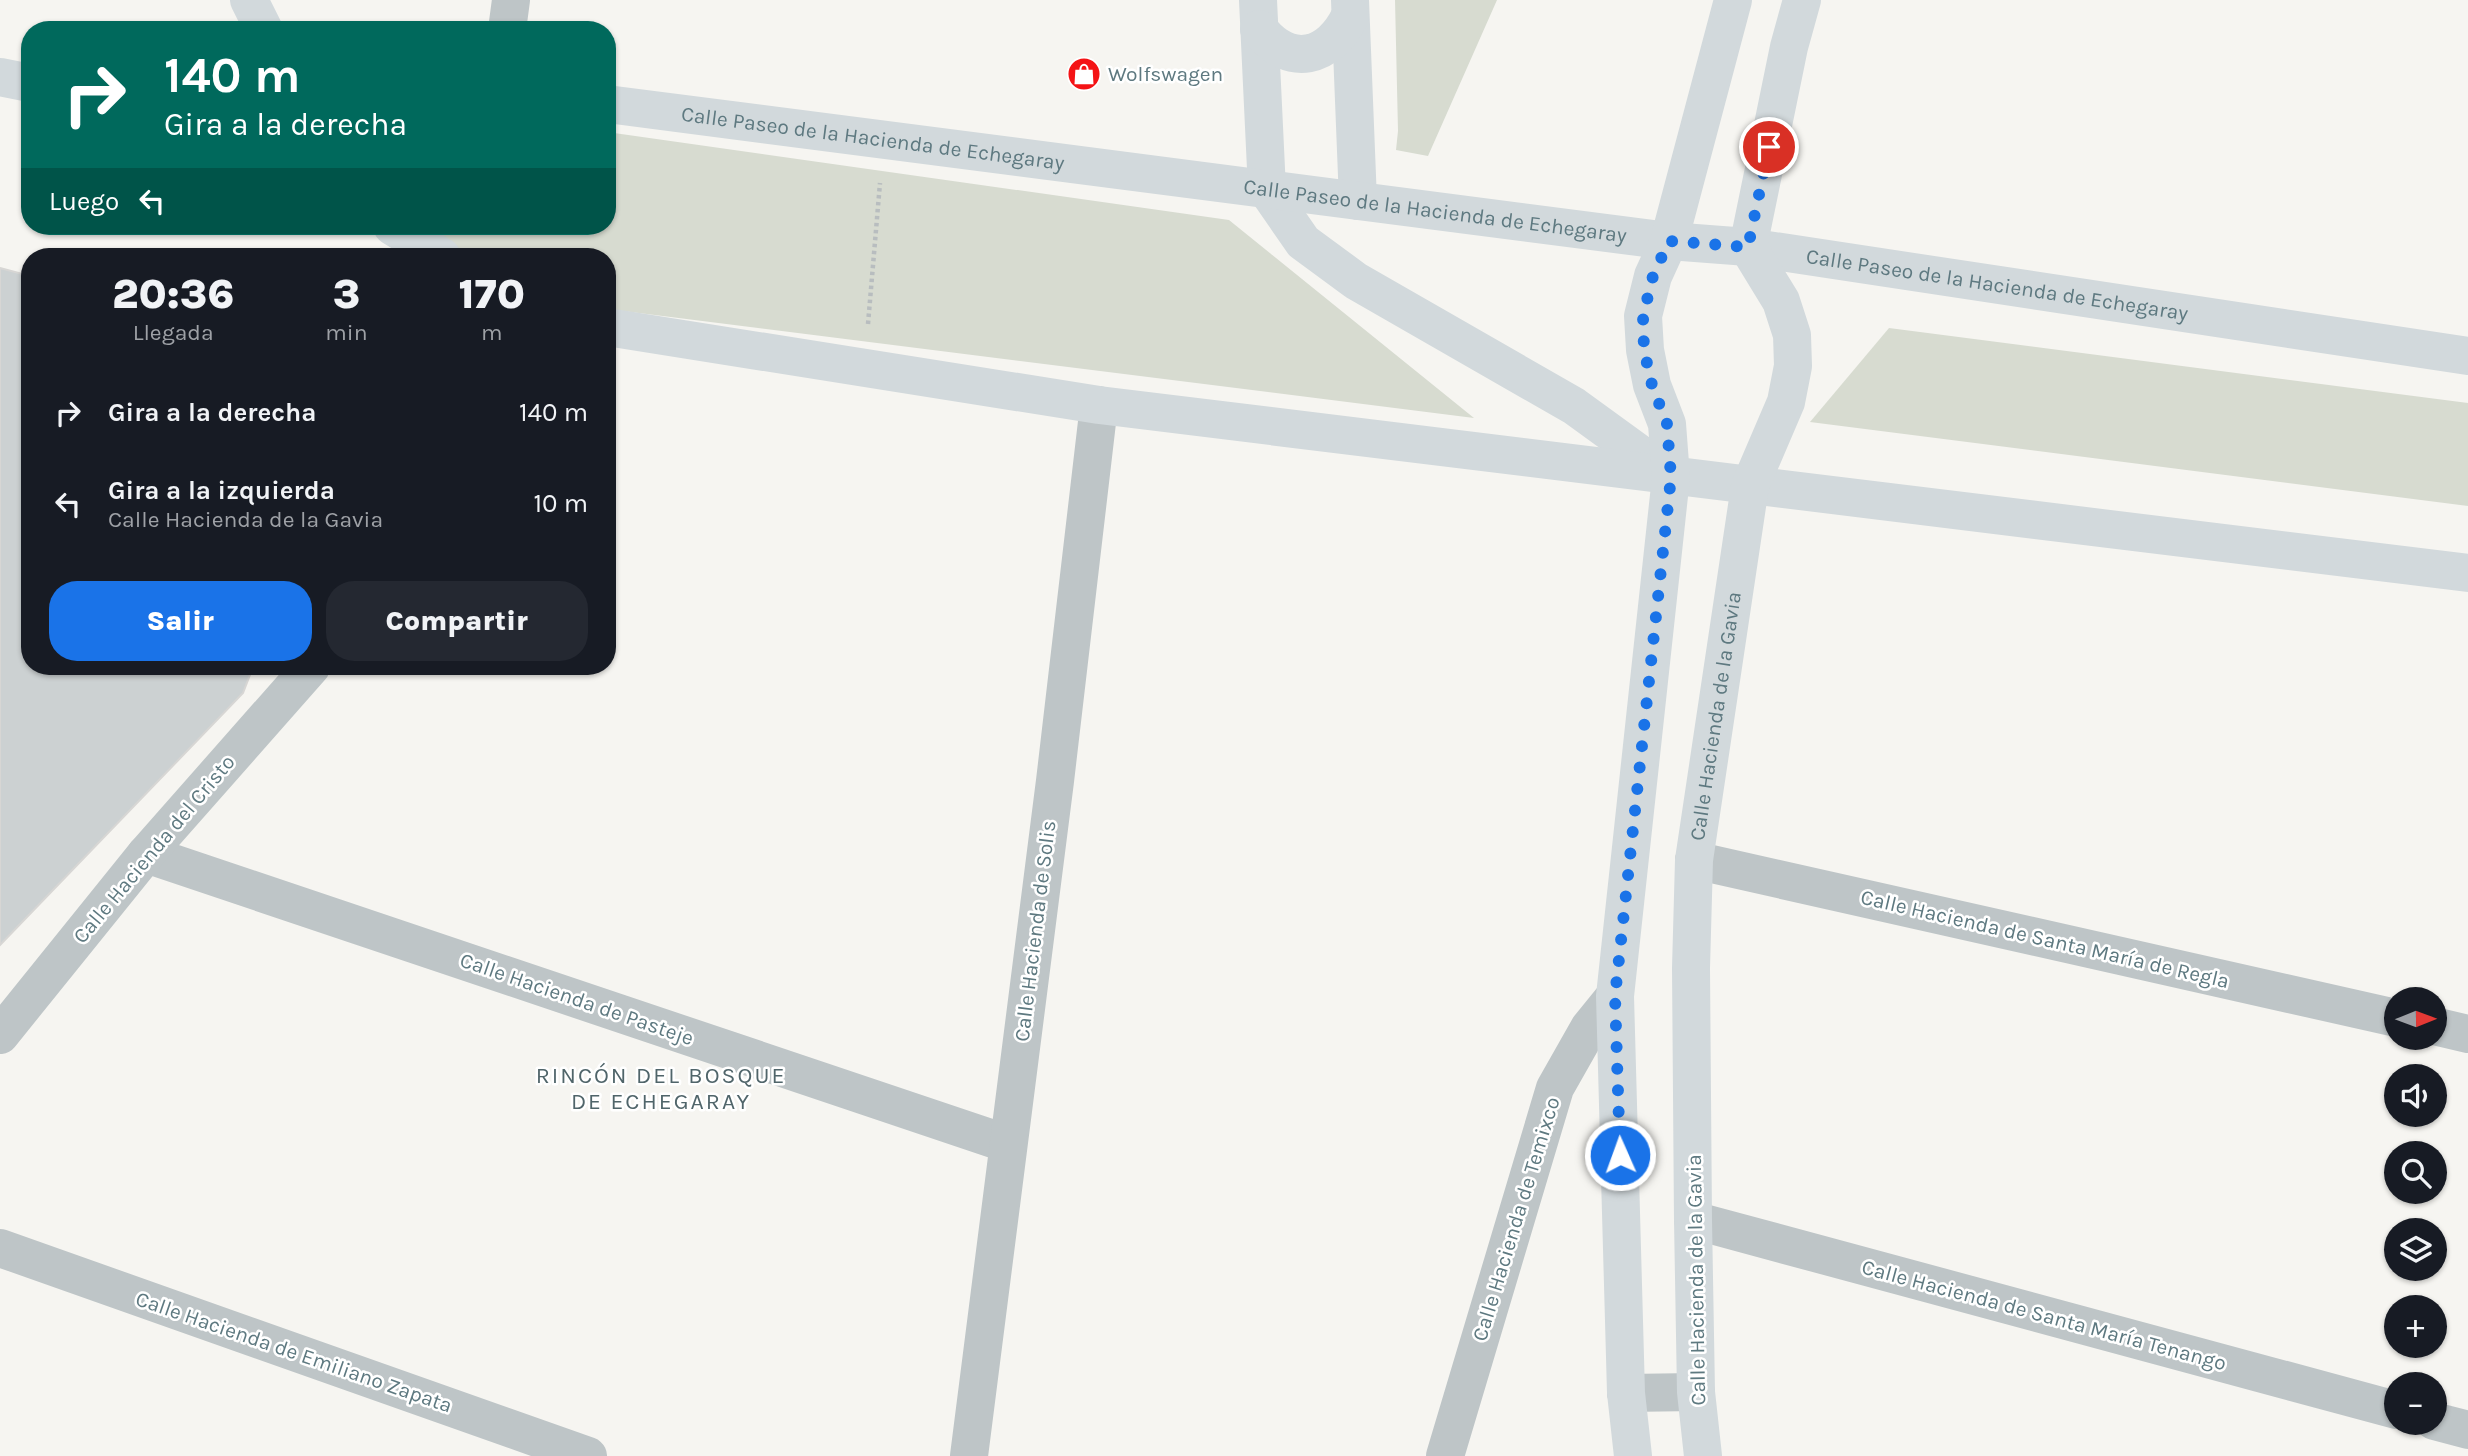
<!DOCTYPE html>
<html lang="es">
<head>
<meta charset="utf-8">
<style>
	body { margin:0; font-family:Karla,sans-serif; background:#242831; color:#f1f3f6; height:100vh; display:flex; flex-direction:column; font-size:26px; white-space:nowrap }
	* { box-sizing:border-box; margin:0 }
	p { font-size:23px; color:#9ea1a6 }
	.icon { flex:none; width:38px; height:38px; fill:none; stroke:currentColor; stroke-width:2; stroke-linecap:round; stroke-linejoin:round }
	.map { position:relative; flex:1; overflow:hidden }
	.side { position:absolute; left:21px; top:248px; width:595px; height:427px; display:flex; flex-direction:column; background:#171b24; border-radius:28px; box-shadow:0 2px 5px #0004 }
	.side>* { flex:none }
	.guide { position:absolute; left:21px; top:21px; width:595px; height:214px; border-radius:28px; box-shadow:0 2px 5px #0004; background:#00695c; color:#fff; overflow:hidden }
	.needle { width:46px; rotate:89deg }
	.fabs { position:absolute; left:2384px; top:987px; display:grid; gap:14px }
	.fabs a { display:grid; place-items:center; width:63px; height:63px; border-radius:50%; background:#171b24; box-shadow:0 2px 5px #0004; font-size:35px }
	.pin { position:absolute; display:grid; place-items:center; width:60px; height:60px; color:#fff; margin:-30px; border:4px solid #fff; border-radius:50%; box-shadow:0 2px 7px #0007 }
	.me { position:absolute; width:77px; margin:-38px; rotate:358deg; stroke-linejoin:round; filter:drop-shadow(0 0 5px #0008) }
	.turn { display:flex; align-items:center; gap:24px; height:147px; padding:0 28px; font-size:32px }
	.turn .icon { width:91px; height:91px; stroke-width:2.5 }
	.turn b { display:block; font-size:49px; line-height:60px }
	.then { display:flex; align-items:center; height:66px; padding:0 28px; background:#0003; gap:14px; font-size:26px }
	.eta { display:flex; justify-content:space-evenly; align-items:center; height:119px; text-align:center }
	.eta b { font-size:42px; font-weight:800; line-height:49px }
	.action { display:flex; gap:14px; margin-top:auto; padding:14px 28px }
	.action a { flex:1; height:80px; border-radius:28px; background:#1a73e8; color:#fff; font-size:28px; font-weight:800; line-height:80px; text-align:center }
	.action a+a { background:#242831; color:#f1f3f6 }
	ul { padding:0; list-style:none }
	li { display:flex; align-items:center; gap:21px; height:91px; padding:0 28px }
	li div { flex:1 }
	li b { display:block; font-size:26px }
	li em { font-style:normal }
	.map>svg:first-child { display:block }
	.green { fill:#d7dbd0 }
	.building { fill:#ccd1d2; stroke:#d7d6d4; stroke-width:2 }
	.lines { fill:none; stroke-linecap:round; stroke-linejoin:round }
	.path { stroke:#b8bdbf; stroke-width:4.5; stroke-dasharray:3.5 3.5; stroke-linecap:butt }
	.minor { stroke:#bec5c7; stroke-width:38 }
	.major { stroke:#d2d9dc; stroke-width:38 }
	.route { stroke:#1a73e8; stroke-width:12; stroke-dasharray:0 21.6 }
	.labels { text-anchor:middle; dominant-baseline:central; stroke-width:5; stroke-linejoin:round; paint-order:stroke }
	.poi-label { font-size:21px; fill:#5e7980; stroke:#fff; text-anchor:start }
	.street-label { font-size:21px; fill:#5e7980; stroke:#fff }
	.neighbourhood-label { font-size:23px; letter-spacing:2px; fill:#50656a; stroke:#fff }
</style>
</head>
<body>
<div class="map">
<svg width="2468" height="1456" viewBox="0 0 2468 1456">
	<rect width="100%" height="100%" fill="#f6f5f1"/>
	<g class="green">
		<path d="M1395 0H1497L1428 156 1396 150 1398 131Z"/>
		<path d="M607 132 1229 220 1474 418 607 309V257H443L380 226H607Z"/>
		<path d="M1889 328 2468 403V506L1810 422Z"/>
	</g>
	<path class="building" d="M0 268 30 276V667H253L243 693 0 945Z"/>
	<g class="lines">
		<path class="path" d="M868 324 880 183"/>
		<g class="minor">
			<path d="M507 30 511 0"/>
			<path d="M146 854 1008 1144"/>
			<path d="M1694 860 2396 1018"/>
			<path d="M2434 1026 2468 1034"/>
			<path d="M0 1035 146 854 311 667"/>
			<path d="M1693 1220 2396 1410"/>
			<path d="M0 1248 588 1456"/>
			<path d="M1626 1393 1696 1392"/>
			<path d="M2434 1421 2468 1430"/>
			<path d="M969 1456 1055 781 1099 405"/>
			<path d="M1445 1456 1555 1088 1589 1028 1615 996"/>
		</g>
		<g class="major">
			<path d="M249 0 264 30"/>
			<path d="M1258 0 1267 190 1303 242 1356 281 1574 406 1669 475"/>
			<path d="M1350 0 1358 201"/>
			<path d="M1259 29C1290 69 1330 58 1350 16"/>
			<path d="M0 77 30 83"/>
			<path id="s1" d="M607 104 1669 241 1748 247 2468 356"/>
			<path d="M392 226 442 257"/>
			<path d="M607 327 1099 405 2468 573"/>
			<path d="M1633 1456 1626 1393 1615 996 1671 477 1667 424 1652 385 1645 350 1643 316 1653 276 1669 241 1733 0"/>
			<path id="s2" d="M1703 1456 1696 1392 1693 1220 1691 968 1694 860 1750 486 1786 402 1793 366 1792 335 1781 301 1748 247 1789 47 1802 0"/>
		</g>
	</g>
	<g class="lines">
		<path class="route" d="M1620 1155 1615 996 1671 477 1667 424 1652 385 1644 350 1643 316 1653 276 1669 241 1748 247 1769 147"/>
	</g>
	<defs>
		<symbol id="shop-disc" viewBox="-11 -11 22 22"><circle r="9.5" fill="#f41315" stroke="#fff"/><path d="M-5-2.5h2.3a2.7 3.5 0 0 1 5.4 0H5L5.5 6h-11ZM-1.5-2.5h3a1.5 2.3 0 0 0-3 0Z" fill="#fff"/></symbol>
	</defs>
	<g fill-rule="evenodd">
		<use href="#shop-disc" x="1065" y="55" width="38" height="38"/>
	</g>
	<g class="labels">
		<g class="poi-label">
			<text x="1108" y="74">Wolfswagen</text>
		</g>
		<g class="street-label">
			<text stroke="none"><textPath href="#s1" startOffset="268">Calle Paseo de la Hacienda de Echegaray</textPath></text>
			<text stroke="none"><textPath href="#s1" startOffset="835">Calle Paseo de la Hacienda de Echegaray</textPath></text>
			<text stroke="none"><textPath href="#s1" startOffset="1402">Calle Paseo de la Hacienda de Echegaray</textPath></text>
			<text stroke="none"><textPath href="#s2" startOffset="742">Calle Hacienda de la Gavia</textPath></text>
			<text transform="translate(154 849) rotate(-50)">Calle Hacienda del Cristo</text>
			<text transform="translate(1035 931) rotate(-83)">Calle Hacienda de Solis</text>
			<text transform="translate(2045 939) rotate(13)">Calle Hacienda de Santa María de Regla</text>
			<text transform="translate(577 999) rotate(19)">Calle Hacienda de Pasteje</text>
			<text transform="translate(1516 1219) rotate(-73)">Calle Hacienda de Temixco</text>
			<text transform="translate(1696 1280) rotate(-91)">Calle Hacienda de la Gavia</text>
			<text transform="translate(2044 1315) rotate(15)">Calle Hacienda de Santa María Tenango</text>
			<text transform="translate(294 1352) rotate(19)">Calle Hacienda de Emiliano Zapata</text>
		</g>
		<g class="neighbourhood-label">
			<text x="661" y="1075">RINCÓN DEL BOSQUE<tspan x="661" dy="26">DE ECHEGARAY</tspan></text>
		</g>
	</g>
</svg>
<div class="fabs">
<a><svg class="needle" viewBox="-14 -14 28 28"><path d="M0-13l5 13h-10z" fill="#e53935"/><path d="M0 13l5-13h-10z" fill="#9ea1a6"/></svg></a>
<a><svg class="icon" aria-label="sound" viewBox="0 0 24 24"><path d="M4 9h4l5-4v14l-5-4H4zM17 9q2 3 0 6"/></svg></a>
<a><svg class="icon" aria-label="search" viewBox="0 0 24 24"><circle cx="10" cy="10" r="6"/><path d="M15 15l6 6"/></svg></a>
<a><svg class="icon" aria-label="layers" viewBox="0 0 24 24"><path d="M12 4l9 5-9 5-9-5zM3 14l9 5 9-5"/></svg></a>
<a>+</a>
<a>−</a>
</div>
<div class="pin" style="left:1769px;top:147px;background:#d93025"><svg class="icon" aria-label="arrive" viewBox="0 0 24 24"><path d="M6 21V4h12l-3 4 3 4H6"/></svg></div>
<svg class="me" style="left:1620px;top:1155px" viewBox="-20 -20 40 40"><circle r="17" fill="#1a73e8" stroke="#fff" stroke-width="3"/><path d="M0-11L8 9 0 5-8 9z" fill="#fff"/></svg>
<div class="guide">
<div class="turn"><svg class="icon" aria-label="right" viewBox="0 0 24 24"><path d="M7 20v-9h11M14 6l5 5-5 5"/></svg><div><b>140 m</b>Gira a la derecha</div></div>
<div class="then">Luego<svg class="icon" aria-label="left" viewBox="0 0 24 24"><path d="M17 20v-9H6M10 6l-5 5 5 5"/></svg></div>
</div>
<section class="side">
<div class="eta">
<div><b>20:36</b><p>Llegada</p></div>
<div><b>3</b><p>min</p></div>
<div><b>170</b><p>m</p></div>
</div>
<ul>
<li><svg class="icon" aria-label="right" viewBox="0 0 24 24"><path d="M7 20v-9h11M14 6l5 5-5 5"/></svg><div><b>Gira a la derecha</b></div><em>140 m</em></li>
<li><svg class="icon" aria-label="left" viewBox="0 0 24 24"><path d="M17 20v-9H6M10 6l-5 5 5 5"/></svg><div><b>Gira a la izquierda</b><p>Calle Hacienda de la Gavia</p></div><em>10 m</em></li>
</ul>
<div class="action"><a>Salir</a><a>Compartir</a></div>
</section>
</div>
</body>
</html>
